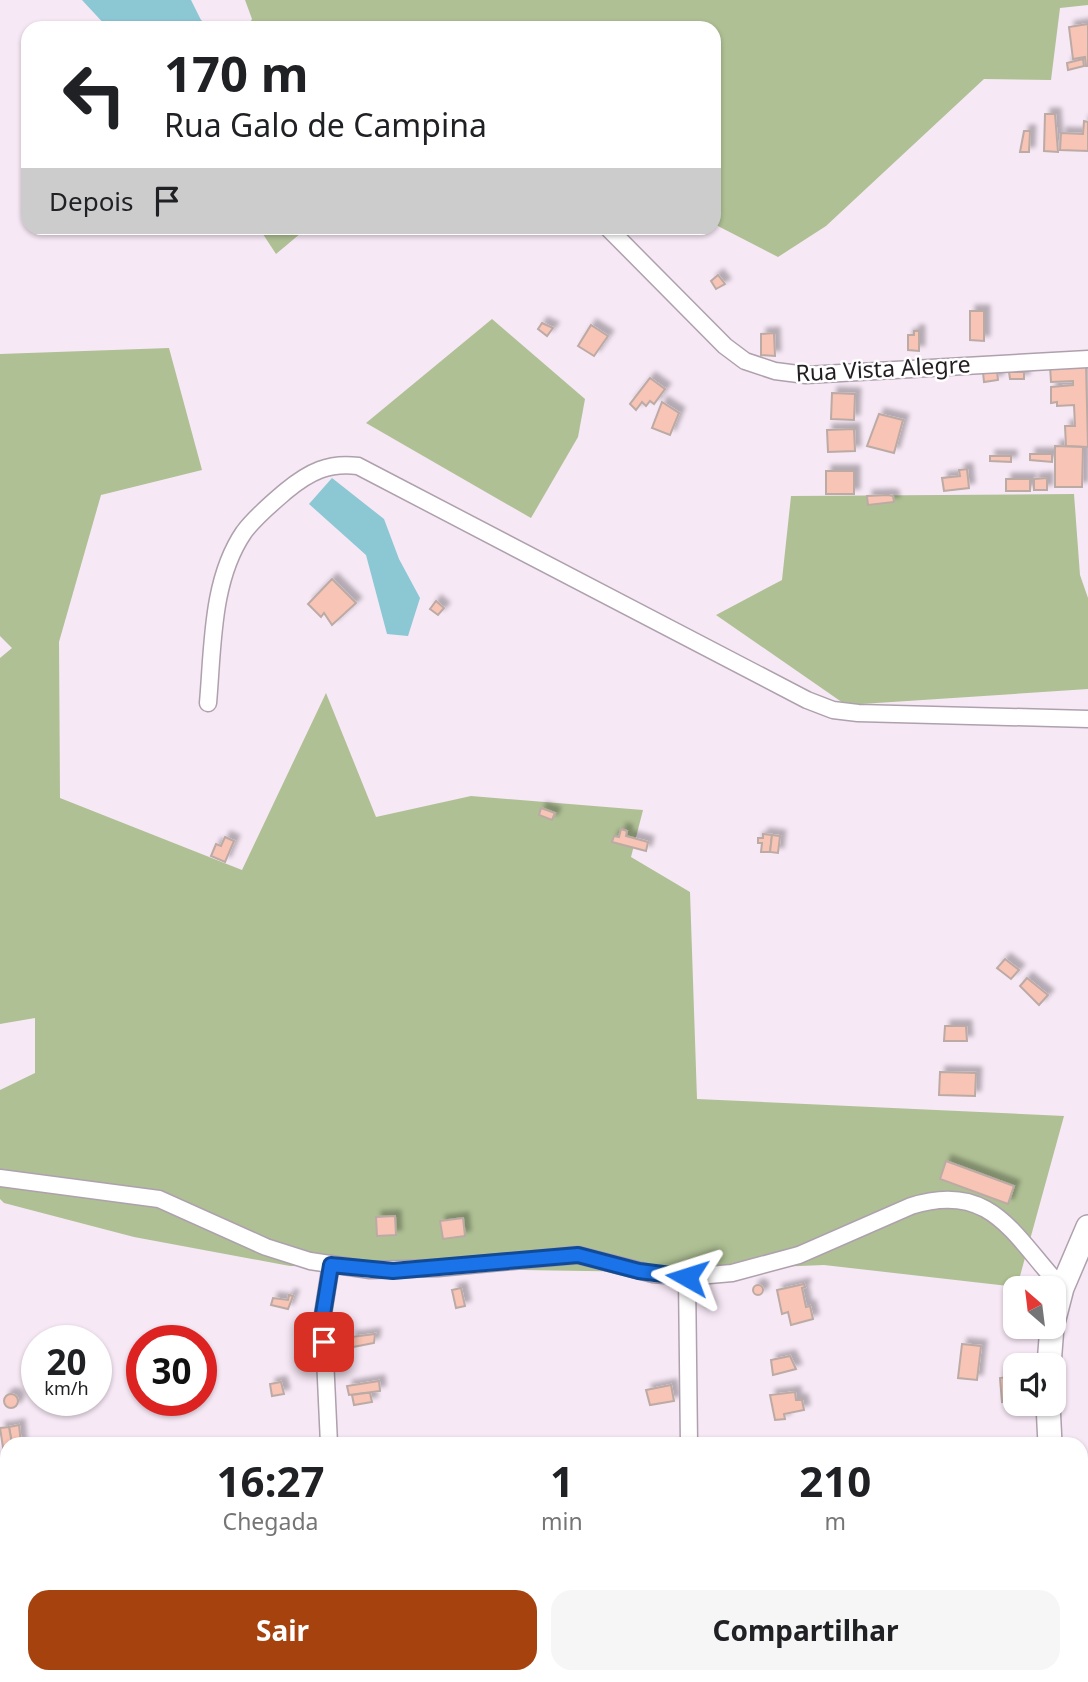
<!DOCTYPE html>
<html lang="pt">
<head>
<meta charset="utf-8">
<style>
	body { margin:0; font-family:"Noto Sans",sans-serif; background:#f6f6f6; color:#202124; height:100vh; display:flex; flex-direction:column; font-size:26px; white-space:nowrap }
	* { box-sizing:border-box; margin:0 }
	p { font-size:23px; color:#757577 }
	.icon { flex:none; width:38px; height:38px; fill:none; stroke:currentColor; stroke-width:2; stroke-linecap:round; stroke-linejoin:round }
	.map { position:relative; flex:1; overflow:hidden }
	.details { position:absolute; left:0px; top:1437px; width:1088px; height:247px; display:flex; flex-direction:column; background:#fff; border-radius:21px 21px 0 0; box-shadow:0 2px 5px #0004 }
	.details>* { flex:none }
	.guide { position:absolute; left:21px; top:21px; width:700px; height:214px; border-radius:21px; box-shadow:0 2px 5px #0004; background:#fff; color:#202124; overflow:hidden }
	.needle { width:46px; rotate:332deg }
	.controls { position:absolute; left:1003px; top:1276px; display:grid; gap:14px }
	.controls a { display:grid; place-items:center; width:63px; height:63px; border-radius:14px; background:#fff; box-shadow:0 2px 5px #0004; font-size:35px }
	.speed { position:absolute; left:21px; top:1325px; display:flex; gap:14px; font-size:35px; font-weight:700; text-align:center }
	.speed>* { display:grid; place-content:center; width:91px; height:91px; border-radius:50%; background:#fff; box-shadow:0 2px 5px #0004; line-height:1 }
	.speed small { font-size:18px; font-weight:400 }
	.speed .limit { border:10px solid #d22; background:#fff; color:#111 }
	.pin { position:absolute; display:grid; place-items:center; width:60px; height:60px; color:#fff; margin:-30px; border-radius:14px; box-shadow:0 4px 10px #0006 }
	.me { position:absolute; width:77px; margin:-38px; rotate:276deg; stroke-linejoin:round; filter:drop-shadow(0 0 5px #0008) }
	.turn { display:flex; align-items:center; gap:24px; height:147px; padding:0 28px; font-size:32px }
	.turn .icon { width:91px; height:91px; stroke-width:2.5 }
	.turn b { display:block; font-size:49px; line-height:60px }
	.then { display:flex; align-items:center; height:66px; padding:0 28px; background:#0003; gap:14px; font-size:26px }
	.eta { display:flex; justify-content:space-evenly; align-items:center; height:119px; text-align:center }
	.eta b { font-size:42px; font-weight:700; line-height:49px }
	.button { display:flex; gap:14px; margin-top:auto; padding:14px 28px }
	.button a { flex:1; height:80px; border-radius:21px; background:#a6420e; color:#fff; font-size:28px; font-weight:700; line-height:80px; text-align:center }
	.button a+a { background:#f6f6f6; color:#202124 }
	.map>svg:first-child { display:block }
	.forest { fill:#afc094 }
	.water { fill:#8cc7d4 }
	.building { fill:#f7c4b5; stroke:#bcaaa5; stroke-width:2; filter:url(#shadow) }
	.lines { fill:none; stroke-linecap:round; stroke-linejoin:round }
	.street-casing { stroke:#aea1ad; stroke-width:19 }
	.secondary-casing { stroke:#aea1ad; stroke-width:26 }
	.street { stroke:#fff; stroke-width:16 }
	.secondary { stroke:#fff; stroke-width:23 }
	.route-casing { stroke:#114b97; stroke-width:18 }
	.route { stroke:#1a73e8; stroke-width:12 }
	.labels { text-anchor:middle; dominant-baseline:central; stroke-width:5; stroke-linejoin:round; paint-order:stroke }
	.street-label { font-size:23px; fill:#231e22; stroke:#fff }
</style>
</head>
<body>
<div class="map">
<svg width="1088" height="1682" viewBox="0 0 1088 1682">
	<defs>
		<filter id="shadow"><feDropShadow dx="5.5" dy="-5.5" stdDeviation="2" flood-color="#0004"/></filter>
	</defs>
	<rect width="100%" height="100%" fill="#f6e8f5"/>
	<g class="forest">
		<path d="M245 0H1088V5L1060 8 1051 80 984 79 826 226 778 257 714 224V28H247L252 19Z"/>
		<path d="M259 228H307L276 254Z"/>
		<path d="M492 319 585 399 578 437 531 518 366 423Z"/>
		<path d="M169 348 202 470 101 495 59 642 60 798 242 870 326 693 376 817 471 796 643 810 631 857 690 892 697 1099 1064 1116 1017 1287 824 1265 647 1272 290 1266 134 1237 4 1203 0 1199V1090L35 1073V1018L0 1024V658L12 648 0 636V354Z"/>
		<path d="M1074 494 1080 575 1088 598V689L846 705 716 615 782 580 791 496Z"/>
	</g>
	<g class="water">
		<path d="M82 0H191L201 20 212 28H108Z"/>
		<path d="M332 478 384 519 399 559 420 598 408 636 387 634 366 555 309 504Z"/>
	</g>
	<g class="building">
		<path d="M1088 24V66H1086L1085 57 1073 59 1069 27Z"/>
		<path d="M1083 59 1084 66 1068 70 1067 63Z"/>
		<path d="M1045 114H1055L1058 152 1044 151Z"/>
		<path d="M1084 121 1088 122V151L1060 150 1061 133 1083 134Z"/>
		<path d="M1024 131H1030L1029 152H1020Z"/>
		<path d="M718 275 725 284 716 289 711 281Z"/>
		<path d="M970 311H984V341L970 340Z"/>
		<path d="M542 323 553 328 547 336 538 329Z"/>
		<path d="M591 325 608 336 594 356 578 346Z"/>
		<path d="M914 331H919V351L908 350V335H914Z"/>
		<path d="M774 333 775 356 761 355V334Z"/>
		<path d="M1086 364 1088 447 1066 446 1065 426H1075L1074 405 1057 406V402L1051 403V387L1073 385V381L1051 382 1050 366Z"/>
		<path d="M997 371 998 380 984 382 983 372Z"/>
		<path d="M1009 372H1024V379H1010Z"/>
		<path d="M650 378 665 389 654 404 650 401 646 406 642 402 636 410 630 404Z"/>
		<path d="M832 393 855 394 854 420 831 419Z"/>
		<path d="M662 402 679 413 670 435 652 428Z"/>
		<path d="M879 414 903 420 894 453 867 446Z"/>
		<path d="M854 429 855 451 828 452 827 430Z"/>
		<path d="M1055 446 1083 447 1082 487H1055Z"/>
		<path d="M1030 454H1052V462L1030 460Z"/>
		<path d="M990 456H1011V462L990 461Z"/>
		<path d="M967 469 969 488 944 491 942 478 960 476 959 470Z"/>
		<rect x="826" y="471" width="28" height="23"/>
		<path d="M1047 478V490H1034V479Z"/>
		<rect x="1006" y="479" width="24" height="12"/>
		<path d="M888 495 893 496 894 502 868 505 867 496Z"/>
		<path d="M332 579 356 603 332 625 324 613 321 617 308 604Z"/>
		<path d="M436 601 444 608 438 615 430 609Z"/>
		<path d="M541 808 555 813 552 820 539 815Z"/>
		<path d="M621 829 627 831 626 836 648 842 646 851 612 842 614 836 619 837Z"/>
		<path d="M763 834 772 835 770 852H761L762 843H758V838H763Z"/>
		<path d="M772 835 780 836 778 853 770 852Z"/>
		<path d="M225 837 234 841 225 862 211 856 216 844 221 846Z"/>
		<path d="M1005 959 1019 970 1011 979 997 968Z"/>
		<path d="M1027 978 1048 995 1039 1005 1020 986Z"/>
		<path d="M945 1026H966L967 1041H944Z"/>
		<path d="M940 1072 976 1073 975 1096 939 1095Z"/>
		<path d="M946 1161 1014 1186 1008 1204 940 1179Z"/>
		<path d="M395 1216 396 1235 377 1236 376 1217Z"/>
		<path d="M463 1218 465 1236 443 1239 440 1221Z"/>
		<path d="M804 1284 805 1287 802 1288 806 1307 810 1306 813 1319 791 1325 788 1312 782 1314 777 1290Z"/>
		<circle cx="758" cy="1290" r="5"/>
		<path d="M461 1288 465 1306 456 1308 452 1290Z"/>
		<path d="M289 1295 293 1296 288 1309 271 1305 273 1298 288 1300Z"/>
		<path d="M375 1334 374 1343 353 1347 351 1337Z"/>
		<path d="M962 1344 981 1346 977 1380 958 1378Z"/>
		<path d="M312 1348 315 1360 300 1363 298 1350Z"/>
		<path d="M790 1356 796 1369 773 1375 771 1360Z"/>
		<path d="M1014 1376 1015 1400 1002 1402 1000 1378Z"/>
		<path d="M379 1381 380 1391 349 1395 347 1386Z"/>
		<path d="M281 1382 284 1394 272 1396 270 1384Z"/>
		<path d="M671 1385 674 1401 650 1405 646 1390Z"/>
		<path d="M795 1392 796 1400H802L804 1410 784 1414 785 1419 775 1420 770 1395Z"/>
		<path d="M366 1393H370L372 1402 354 1405 352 1395Z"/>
		<circle cx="11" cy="1401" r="7"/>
		<path d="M19 1425 21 1444H12L9 1427Z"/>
		<path d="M9 1427 12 1444H7V1454H4L0 1428Z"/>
	</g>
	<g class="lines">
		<defs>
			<g id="street">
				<path d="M608 228 725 346 745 361 775 371 806 375 1088 359"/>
				<path d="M208 703C213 647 211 580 244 532 255 517 272 503 286 491 309 472 329 462 358 466L807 700 833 710 858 713 1088 719"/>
				<path d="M0 1178 159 1199 266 1247 310 1261 370 1270 438 1268 578 1255 653 1274 687 1277 732 1273 799 1255 911 1206C992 1180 1014 1237 1062 1288"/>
				<path d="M687 1277 689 1444"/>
				<path d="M329 1444 323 1314 331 1264"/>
				<path d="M0 1540 7 1527"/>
				<path d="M0 1646 7 1676"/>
				<path d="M170 1676 173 1682"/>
				<path d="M692 1676V1682"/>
				<path d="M335 1682 336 1676"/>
				<path d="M937 1682 943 1676"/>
			</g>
			<g id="secondary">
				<path d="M1054 1319 1062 1288 1088 1227"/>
				<path d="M1049 1365 1052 1326"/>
				<path d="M1048 1404 1050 1444"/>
				<path d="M1077 1676 1078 1682"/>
			</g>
		</defs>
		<use href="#street" class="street-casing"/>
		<use href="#secondary" class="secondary-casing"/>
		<use href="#street" class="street"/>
		<use href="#secondary" class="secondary"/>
	</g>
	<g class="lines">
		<defs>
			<path id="route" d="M324 1342 323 1314 331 1265 393 1271 578 1255 639 1271 687 1277"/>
		</defs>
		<use href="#route" class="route-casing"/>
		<use href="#route" class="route"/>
	</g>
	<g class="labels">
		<g class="street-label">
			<text transform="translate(883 368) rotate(-3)">Rua Vista Alegre</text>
		</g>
	</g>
</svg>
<div class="controls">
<a><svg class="needle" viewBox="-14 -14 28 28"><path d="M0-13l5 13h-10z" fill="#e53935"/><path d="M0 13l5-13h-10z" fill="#757577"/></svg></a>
<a><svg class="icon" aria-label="sound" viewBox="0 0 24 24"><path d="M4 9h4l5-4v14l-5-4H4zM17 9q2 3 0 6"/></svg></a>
</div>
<div class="speed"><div>20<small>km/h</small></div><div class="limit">30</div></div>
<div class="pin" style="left:324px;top:1342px;background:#d93025"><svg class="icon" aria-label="arrive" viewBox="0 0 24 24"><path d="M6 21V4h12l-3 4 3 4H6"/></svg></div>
<svg class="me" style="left:687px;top:1277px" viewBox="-20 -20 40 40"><path d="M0-17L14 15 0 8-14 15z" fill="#1a73e8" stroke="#fff" stroke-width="4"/></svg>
<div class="guide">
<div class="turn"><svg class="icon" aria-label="left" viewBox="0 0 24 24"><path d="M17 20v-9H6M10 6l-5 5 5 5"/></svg><div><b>170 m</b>Rua Galo de Campina</div></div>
<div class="then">Depois<svg class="icon" aria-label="arrive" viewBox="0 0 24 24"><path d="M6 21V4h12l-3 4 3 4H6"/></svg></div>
</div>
<section class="details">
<div class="eta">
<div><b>16:27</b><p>Chegada</p></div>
<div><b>1</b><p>min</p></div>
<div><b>210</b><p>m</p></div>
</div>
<div class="button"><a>Sair</a><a>Compartilhar</a></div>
</section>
</div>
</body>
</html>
